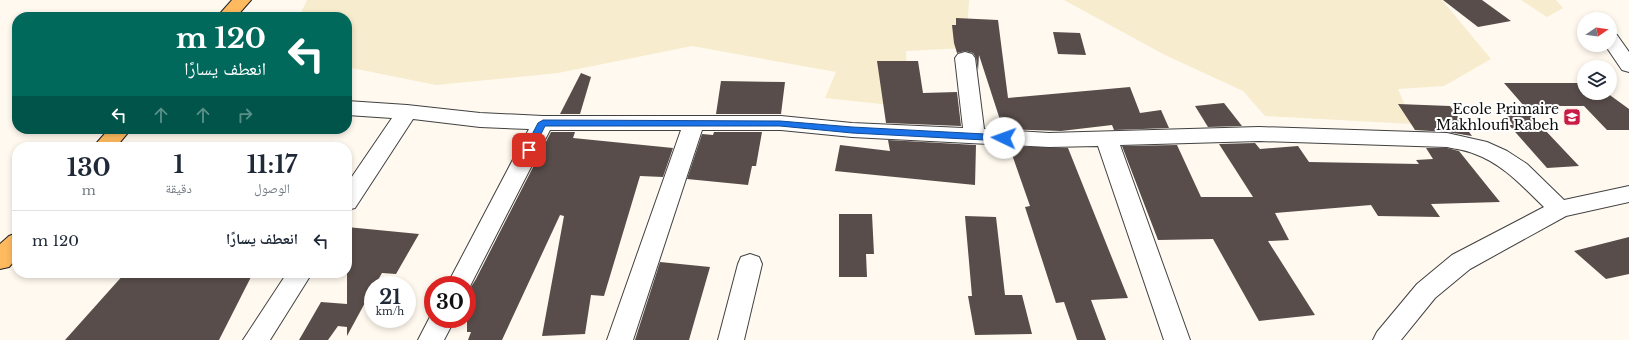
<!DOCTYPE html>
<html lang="ar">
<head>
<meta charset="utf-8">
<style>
	body { margin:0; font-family:"Libre Baskerville","Noto Naskh Arabic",serif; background:#f2f2f3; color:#1f2937; direction:rtl; height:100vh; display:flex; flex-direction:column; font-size:15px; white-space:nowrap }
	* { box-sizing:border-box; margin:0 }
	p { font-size:13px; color:#747a83 }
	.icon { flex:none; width:22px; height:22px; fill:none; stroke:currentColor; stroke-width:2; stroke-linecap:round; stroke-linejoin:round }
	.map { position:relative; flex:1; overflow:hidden; direction:ltr }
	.sheet { position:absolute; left:12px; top:142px; width:340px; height:136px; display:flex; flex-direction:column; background:#fff; border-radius:16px; box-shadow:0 2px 6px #0003; direction:rtl }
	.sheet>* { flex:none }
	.banner { position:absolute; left:12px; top:12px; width:340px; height:122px; border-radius:16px; box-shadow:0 2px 6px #0003; direction:rtl; background:#00695c; color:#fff; overflow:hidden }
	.needle { width:26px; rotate:77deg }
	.buttons { position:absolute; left:1577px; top:12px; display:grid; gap:8px }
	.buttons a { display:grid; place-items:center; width:40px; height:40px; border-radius:50%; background:#fff; box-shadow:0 2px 6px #0003; font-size:20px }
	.speed { position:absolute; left:364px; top:276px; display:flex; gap:8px; font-size:20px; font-weight:700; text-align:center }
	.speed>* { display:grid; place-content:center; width:52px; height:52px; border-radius:50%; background:#fff; box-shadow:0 2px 6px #0003; line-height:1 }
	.speed small { font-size:10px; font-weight:400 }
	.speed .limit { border:6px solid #d22; background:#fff; color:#111 }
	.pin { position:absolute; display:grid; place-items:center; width:34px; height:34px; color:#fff; margin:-17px; border-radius:8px; box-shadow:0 2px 6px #0006 }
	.me { position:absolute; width:44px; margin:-22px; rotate:273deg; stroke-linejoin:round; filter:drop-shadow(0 0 3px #0008) }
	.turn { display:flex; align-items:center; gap:14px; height:84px; padding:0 20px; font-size:18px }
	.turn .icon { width:52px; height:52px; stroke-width:2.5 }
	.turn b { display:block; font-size:28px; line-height:34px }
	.lanes { display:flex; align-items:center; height:38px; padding:0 20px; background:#0003; justify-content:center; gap:20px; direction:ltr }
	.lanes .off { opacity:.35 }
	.eta { display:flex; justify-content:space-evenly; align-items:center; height:68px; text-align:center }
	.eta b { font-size:24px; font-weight:800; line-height:28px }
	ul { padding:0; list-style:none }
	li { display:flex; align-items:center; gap:12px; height:60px; padding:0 20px; border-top:1px solid #e0e1e3 }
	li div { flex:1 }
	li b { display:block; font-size:15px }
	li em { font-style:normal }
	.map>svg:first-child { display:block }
	.farmland { fill:#f7eccd }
	.building { fill:#584d4a }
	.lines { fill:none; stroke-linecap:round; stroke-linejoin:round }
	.minor-casing { stroke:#414141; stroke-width:2 }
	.major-casing { stroke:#1f1f1f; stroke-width:2 }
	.minor { fill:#fff; fill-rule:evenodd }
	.major { fill:#ffba5f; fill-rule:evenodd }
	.route { fill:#1a73e8; stroke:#114b97 }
	.labels { text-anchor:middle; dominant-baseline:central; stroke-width:4; stroke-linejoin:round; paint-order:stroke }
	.poi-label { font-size:14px; fill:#0e0e0e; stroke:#fff; text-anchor:end }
</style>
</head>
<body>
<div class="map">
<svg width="1629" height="340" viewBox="0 0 1629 340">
	<rect width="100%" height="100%" fill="#fff9ef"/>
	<g class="farmland">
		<path d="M307 0H969L966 48 906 51 909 107 825 98 836 72 692 46 558 73 436 85 347 67V17H299Z"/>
		<path d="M1064 0H1442L1491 59 1444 86 1398 89 1413 124 1265 116 1243 91 1163 54Z"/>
		<path d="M1521 0H1556L1563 8 1547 17Z"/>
	</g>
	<g class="building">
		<path d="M1443 0H1482L1511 21 1478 27Z"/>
		<path d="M956 18 998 20 1008 98 1130 87 1140 113 1161 110 1169 128 1114 130 1112 125 1061 131 1003 129 979 55 978 71 976 58 973 53 965 51 957 53 954 43 952 25H956Z"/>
		<path d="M1053 32 1080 33 1086 55 1058 54Z"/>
		<path d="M877 61H918L923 93 957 92 961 126 886 123Z"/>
		<path d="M581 73 591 77 580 114H560Z"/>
		<path d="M721 81 785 82 781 114H716Z"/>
		<path d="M1504 83H1584V93H1607L1629 109V130H1607L1584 106H1524Z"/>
		<path d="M1224 103 1242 126 1208 127 1195 106Z"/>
		<path d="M1398 104 1450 106 1472 136 1447 132 1415 130Z"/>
		<path d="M1503 110 1527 111 1579 166 1547 168 1509 125H1513Z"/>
		<path d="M551 132H575L573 138 673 148 663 177 640 176 604 296 591 295 585 334 542 336 564 216 560 215 502 340H468L471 332H467V293L476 279Z"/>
		<path d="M714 132H762L756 166H752L748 185 687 179 702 134 713 135Z"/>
		<path d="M888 140 976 145 975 185 835 171 840 145 890 151Z"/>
		<path d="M1255 143 1260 149 1298 146 1309 162 1419 164 1416 160 1433 159 1426 148H1447L1459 151 1500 202 1431 204 1440 217 1378 216 1371 205 1275 213 1289 240 1268 241 1315 315 1259 321 1213 239 1158 240 1122 146 1177 145 1201 197H1253L1219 144Z"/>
		<path d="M1009 146 1068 148 1128 298 1091 300 1106 340H1077L1064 302 1056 303 1025 207 1030 206Z"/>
		<path d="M839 214H872L874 254H866L867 277H839Z"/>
		<path d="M965 216 996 217 1005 295H1022L1032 334 975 335 968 296H972Z"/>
		<path d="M347 227 419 234 396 274 382 273 375 285H373V288L347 336V327L338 326 328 340H299L321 302 347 304Z"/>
		<path d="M1629 237V274L1606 279 1574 251Z"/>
		<path d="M660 262 710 267 689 340H635Z"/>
		<path d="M125 273H253L219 340H65Z"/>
	</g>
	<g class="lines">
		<defs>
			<g id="minor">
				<path d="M1610 33 1617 35 1629 52V72L1622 70 1605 45H1610Z"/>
				<path d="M965 52 972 54 975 58 984 129 1049 133 1259 127 1447 133 1487 142 1507 151 1527 164 1564 200 1629 186V202L1566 216 1470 269 1435 298 1401 340H1373L1377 332 1417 284 1452 255 1544 207C1523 187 1503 164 1475 154 1466 150 1456 149 1447 147L1259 141 1120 145 1190 340H1164L1098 146 1049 147 852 137 781 130H702L633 340H607L681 130H550L467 292V285H447L529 129 480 127 413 119 355 208 347 210V184L392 118 347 115V101L407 105 480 113 543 116H781L852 123 963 128 955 58 958 54Z"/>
				<path d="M750 254 759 257 762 264 744 340H718L738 264 741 257Z"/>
				<path d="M287 273H312L270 340H243Z"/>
				<path d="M433 311V319H455L444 340H418Z"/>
			</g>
			<g id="major">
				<path d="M232 0H251L236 17H217Z"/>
				<path d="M109 129H131L116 147H93Z"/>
				<path d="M17 233V258L9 267 0 269V244L9 236Z"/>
			</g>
		</defs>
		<use href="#minor" class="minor-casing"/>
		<use href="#major" class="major-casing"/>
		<use href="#minor" class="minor"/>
		<use href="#major" class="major"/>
	</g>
	<path class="route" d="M543 120 780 121 852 127 1004 135 1008 138 1004 141 852 133 780 126H545L532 152H526L524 150 538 123Z"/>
	<defs>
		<symbol id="school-square" viewBox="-11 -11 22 22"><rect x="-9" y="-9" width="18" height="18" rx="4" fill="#c91c44" stroke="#fff"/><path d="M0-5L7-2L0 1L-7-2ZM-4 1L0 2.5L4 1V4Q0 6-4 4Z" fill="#fff"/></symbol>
	</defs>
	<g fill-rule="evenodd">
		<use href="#school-square" x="1562" y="107" width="20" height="20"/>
	</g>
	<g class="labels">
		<g class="poi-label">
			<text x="1559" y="109">Ecole Primaire<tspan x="1559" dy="16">Makhloufi Rabeh</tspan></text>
		</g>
	</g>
</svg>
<div class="buttons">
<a><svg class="needle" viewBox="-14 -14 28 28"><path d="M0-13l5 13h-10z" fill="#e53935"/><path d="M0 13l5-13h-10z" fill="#747a83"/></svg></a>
<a><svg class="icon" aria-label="layers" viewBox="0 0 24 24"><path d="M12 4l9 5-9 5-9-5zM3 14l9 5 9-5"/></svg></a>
</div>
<div class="speed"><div>21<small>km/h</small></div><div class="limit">30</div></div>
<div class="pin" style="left:529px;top:150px;background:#d93025"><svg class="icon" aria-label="arrive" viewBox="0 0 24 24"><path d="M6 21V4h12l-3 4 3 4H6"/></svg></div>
<svg class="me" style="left:1004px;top:138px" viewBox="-20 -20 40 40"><circle r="19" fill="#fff"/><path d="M0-13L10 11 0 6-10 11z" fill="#1a73e8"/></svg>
<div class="banner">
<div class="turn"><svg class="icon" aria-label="left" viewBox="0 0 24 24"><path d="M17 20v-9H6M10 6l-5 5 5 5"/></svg><div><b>120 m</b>انعطف يسارًا</div></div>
<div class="lanes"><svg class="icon" aria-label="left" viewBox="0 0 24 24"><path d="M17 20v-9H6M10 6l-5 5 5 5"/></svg><svg class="icon off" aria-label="ahead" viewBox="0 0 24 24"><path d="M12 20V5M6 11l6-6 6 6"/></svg><svg class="icon off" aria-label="ahead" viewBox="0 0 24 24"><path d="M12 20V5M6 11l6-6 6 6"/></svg><svg class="icon off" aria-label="right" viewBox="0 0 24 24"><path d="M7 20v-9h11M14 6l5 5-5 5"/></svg></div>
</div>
<section class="sheet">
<div class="eta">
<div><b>11:17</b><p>الوصول</p></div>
<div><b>1</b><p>دقيقة</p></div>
<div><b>130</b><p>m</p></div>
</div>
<ul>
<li><svg class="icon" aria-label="left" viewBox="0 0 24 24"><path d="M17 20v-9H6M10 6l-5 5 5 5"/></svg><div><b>انعطف يسارًا</b></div><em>120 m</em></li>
</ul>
</section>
</div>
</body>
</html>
